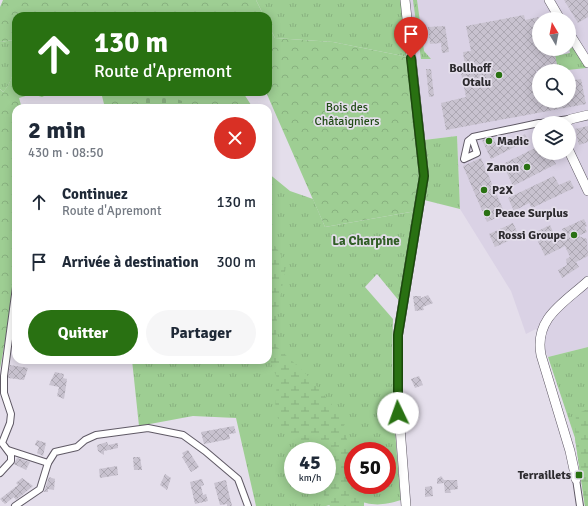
<!DOCTYPE html>
<html lang="fr">
<head>
<meta charset="utf-8">
<style>
	body { margin:0; font-family:Signika,sans-serif; background:#f6f6f7; color:#1f2937; height:100vh; display:flex; flex-direction:column; font-size:15px; white-space:nowrap }
	* { box-sizing:border-box; margin:0 }
	p { font-size:13px; color:#747a83 }
	.icon { flex:none; width:22px; height:22px; fill:none; stroke:currentColor; stroke-width:2; stroke-linecap:round; stroke-linejoin:round }
	.map { position:relative; flex:1; overflow:hidden }
	.panel { position:absolute; left:12px; top:104px; width:260px; height:260px; display:flex; flex-direction:column; background:#fff; border-radius:12px; box-shadow:0 2px 10px #0003 }
	.panel>* { flex:none }
	.hud { position:absolute; left:12px; top:12px; width:260px; height:84px; border-radius:12px; box-shadow:0 2px 10px #0003; background:#297112; color:#fff; overflow:hidden }
	.needle { width:26px; rotate:350deg }
	.fabs { position:absolute; left:532px; top:12px; display:grid; gap:8px }
	.fabs a { display:grid; place-items:center; width:44px; height:44px; border-radius:50%; background:#fff; box-shadow:0 2px 10px #0003; font-size:20px }
	.speed { position:absolute; left:284px; top:442px; display:flex; gap:8px; font-size:20px; font-weight:700; text-align:center }
	.speed>* { display:grid; place-content:center; width:52px; height:52px; border-radius:50%; background:#fff; box-shadow:0 2px 10px #0003; line-height:1 }
	.speed small { font-size:10px; font-weight:400 }
	.speed .limit { border:6px solid #d22; background:#fff; color:#111 }
	.pin { position:absolute; display:grid; place-items:center; width:34px; height:34px; color:#fff; margin:-41px -17px; border-radius:50% 50% 50% 0; rotate:-45deg; box-shadow:0 0 4px #0007 }
	.pin .icon { rotate:45deg }
	.me { position:absolute; width:44px; margin:-22px; rotate:357deg; stroke-linejoin:round; filter:drop-shadow(0 0 3px #0008) }
	.turn { display:flex; align-items:center; gap:14px; height:84px; padding:0 16px; font-size:18px }
	.turn .icon { width:52px; height:52px; stroke-width:2.5 }
	.turn b { display:block; font-size:28px; line-height:34px }
	.round { display:grid; place-items:center; flex:none; width:42px; height:42px; border-radius:21px; background:#f6f6f7 }
	.overview { display:flex; align-items:center; justify-content:space-between; height:68px; padding:0 16px }
	h1 { font-size:24px; font-weight:700; line-height:30px }
	.cta { display:flex; gap:8px; margin-top:auto; padding:8px 16px }
	.cta a { flex:1; height:46px; border-radius:24px; background:#297112; color:#fff; font-size:16px; font-weight:700; line-height:46px; text-align:center }
	.cta a+a { background:#f6f6f7; color:#1f2937 }
	ul { padding:0; list-style:none }
	li { display:flex; align-items:center; gap:12px; height:60px; padding:0 16px }
	li div { flex:1 }
	li b { display:block; font-size:15px }
	li em { font-style:normal }
	.map>svg:first-child { display:block }
	.built { fill:#dad2e5; fill-rule:evenodd }
	.grass { fill:url(#grass-tufts); fill-rule:evenodd }
	.forest { fill:url(#forest-crowns) }
	.wetland { fill:url(#wetland-marsh) }
	.cemetery { fill:url(#cemetery-stones) }
	.building { fill:url(#building-cross-hatch) }
	.lines { fill:none; stroke-linecap:round; stroke-linejoin:round }
	.street-casing { stroke:#5f5965; stroke-width:8 }
	.secondary-casing { stroke:#5f5965; stroke-width:10 }
	.street { stroke:#fff; stroke-width:6 }
	.secondary { stroke:#fff; stroke-width:9 }
	.route-casing { stroke:#1b490c; stroke-width:10 }
	.route { stroke:#297112; stroke-width:7 }
	.poi-dot { fill:#297112; stroke:#e4deeb; stroke-width:1.5 }
	.labels { text-anchor:middle; dominant-baseline:central; stroke-width:3.5; stroke-linejoin:round; paint-order:stroke }
	.poi-label { font-size:12px; font-weight:bold; fill:#2c2a2e; stroke:#e4deeb; text-anchor:end }
	.park-label { font-size:12px; fill:#224c17; stroke:#e4deeb }
	.neighbourhood-label { font-size:13px; font-weight:bold; fill:#315e26; stroke:#e4deeb }
</style>
</head>
<body>
<div class="map">
<svg width="588" height="506" viewBox="0 0 588 506">
	<defs>
		<pattern id="grass-tufts" width="24" height="20" patternUnits="userSpaceOnUse"><rect width="24" height="20" fill="#9ece93"/><path d="M3 7l-1-3M5 7V3M7 7l1-3M15 17l-1-3M17 17v-4M19 17l1-3" fill="none" stroke="#88b17f"/></pattern>
		<pattern id="forest-crowns" width="20" height="18" patternUnits="userSpaceOnUse"><rect width="20" height="18" fill="#9ece93"/><path d="M2 6a3 3 0 1 1 6 0M12 15a3 3 0 1 1 6 0" fill="none" stroke="#88b17f"/></pattern>
		<pattern id="wetland-marsh" width="20" height="14" patternUnits="userSpaceOnUse"><rect width="20" height="14" fill="#9ece93"/><path d="M1 5h8M5 5V1M11 12h8M15 12V8" fill="none" stroke="#88b17f"/></pattern>
		<pattern id="cemetery-stones" width="16" height="16" patternUnits="userSpaceOnUse"><rect width="16" height="16" fill="#9ece93"/><path d="M2 7V4a2 2 0 0 1 4 0v3zM10 15v-3a2 2 0 0 1 4 0v3z" fill="#88b17f"/></pattern>
		<pattern id="building-cross-hatch" width="8" height="8" patternUnits="userSpaceOnUse"><rect width="8" height="8" fill="#c8c2cf"/><path d="M0 0l8 8M0 8l8-8" fill="none" stroke="#aca7b2"/></pattern>
	</defs>
	<rect width="100%" height="100%" fill="#e4deeb"/>
	<path class="built" d="M408 0H588V347L548 357 536 329 526 334 511 291 460 209 457 136 424 140ZM539 19H569V49H539ZM539 71H569V101H539ZM539 123H569V153H539Z"/>
	<g class="grass">
		<path d="M256 0H401L408 57 333 42 275 38 268 24V16H264Z"/>
		<path d="M413 0H417L424 51 431 59H421Z"/>
		<path d="M14 40 16 43C16 59 15 80 3 92L0 89V42Z"/>
		<path d="M569 48H573L586 68 558 71 555 56 570 53Z"/>
		<path d="M457 136 460 209 424 200V140Z"/>
		<path d="M268 173 290 191 313 199 325 227 416 211 400 302 377 274 365 287 393 319C391 380 395 440 401 500 381 506 372 506 353 499L326 506H256L236 418 193 416 139 426 132 360H268ZM293 451H327V485H293ZM353 451H387V485H353Z"/>
		<path d="M588 347V506H585L575 438 548 357Z"/>
	</g>
	<g class="forest">
		<path d="M3 0H256L264 16H16V43L14 40 0 42V7Z"/>
		<path d="M268 24 275 38 333 42 408 57 421 173 416 211 325 227 266 92H268Z"/>
		<path d="M16 56V92H52L42 97 32 94 19 98 21 105 24 108H16V279L0 369V89L3 92C13 82 13 69 16 56Z"/>
		<path d="M101 92H245L244 94 253 108H105Z"/>
	</g>
	<g class="wetland">
		<path d="M268 236 280 253 286 266 277 315 276 346 307 375 330 402 343 420 353 470V485L356 492 364 501V506H330C323 499 324 493 322 485H327V451H310L303 441 284 433 275 411 277 378 269 359 271 353 268 334Z"/>
		<path d="M588 409V506H585L575 438 576 414Z"/>
	</g>
	<path class="cemetery" d="M150 92H157L196 106 195 108H139L142 98Z"/>
	<g class="building">
		<path d="M564 0H588V17L578 23Z"/>
		<path d="M524 15 525 20 539 17V49H554L558 71H536L539 87V101H569V81L581 79 586 104 446 130 441 103 466 97 460 68 465 66 463 52 471 51 466 26Z"/>
		<path d="M445 26 449 52 442 53 441 43 430 44 428 27Z"/>
		<path d="M426 69H431L434 96 429 97Z"/>
		<path d="M588 126V142L579 145 575 129Z"/>
		<path d="M525 134 528 140 491 159 482 140 493 137 497 147Z"/>
		<path d="M539 146V153L564 154 553 159 556 164 513 186 503 164Z"/>
		<path d="M481 158 505 214 487 222 463 166Z"/>
		<path d="M554 176 559 185 570 180 574 188 532 208 529 203 514 211 508 198Z"/>
		<path d="M584 219 587 226 585 227 587 232 578 236 587 239 588 256 576 262 579 267 562 278 558 270 567 265 566 259 570 257 565 246 545 256 534 233 550 225 557 241 566 237 562 229Z"/>
		<path d="M513 223 519 236 495 247 489 234Z"/>
		<path d="M428 295 433 303 423 307 424 310 415 311 413 296H421V298Z"/>
		<path d="M10 365 28 368 24 380 8 378Z"/>
		<path d="M55 372 64 374 63 378 67 379 64 399 57 396 59 387 49 385Z"/>
		<path d="M419 376 423 385 415 388 411 379Z"/>
		<path d="M234 426 236 433 229 434 230 439 204 444 201 432Z"/>
		<path d="M37 440 46 443 43 456 37 453 39 447 35 445Z"/>
		<path d="M107 442 108 445 118 443V448L104 451V455L98 451 97 445Z"/>
		<path d="M188 450 199 467 191 472 182 457 184 456 182 453Z"/>
		<path d="M140 457 142 470H134L133 457Z"/>
		<path d="M17 458 30 462 26 470 14 464Z"/>
		<path d="M117 466 118 475 100 478 99 469Z"/>
		<path d="M165 474 171 478 167 490 160 485Z"/>
		<path d="M441 476 444 480H457L458 489 450 490 451 493H445L444 483 437 484V479Z"/>
		<path d="M49 477 55 479 54 490 48 489V492H44Z"/>
		<path d="M22 478 33 486 16 500 14 497 5 504 0 499 18 485 16 483Z"/>
		<path d="M202 479 204 485 201 486 203 495 206 494 208 501 195 504 190 482Z"/>
		<path d="M226 480 228 490 232 506H227V504L220 505 214 483Z"/>
		<path d="M432 486 433 496 425 497V487Z"/>
	</g>
	<g class="lines">
		<defs>
			<g id="street">
				<path d="M541 123 569 119"/>
				<path d="M472 138 477 153 464 159 468 141 473 137 539 123"/>
				<path d="M8 450 48 463"/>
				<path d="M0 473 11 461V455L2 443 10 423 11 414 4 393V376L16 287"/>
				<path d="M576 479 580 506"/>
				<path d="M15 506 40 489 48 463 55 452 77 447 85 440 96 435 148 428 183 435 205 451 238 479 248 506"/>
			</g>
			<g id="secondary">
				<path d="M405 0 424 176 398 335V401L406 506"/>
				<path d="M549 0 560 19"/>
				<path d="M569 33 588 63"/>
				<path d="M564 123 571 119 588 115"/>
				<path d="M569 151 588 191"/>
				<path d="M576 479 570 451 541 355C534 318 564 303 588 281"/>
			</g>
		</defs>
		<use href="#street" class="street-casing"/>
		<use href="#secondary" class="secondary-casing"/>
		<use href="#street" class="street"/>
		<use href="#secondary" class="secondary"/>
	</g>
	<g class="lines">
		<defs>
			<path id="route" d="M398 413V335L424 176 411 58"/>
		</defs>
		<use href="#route" class="route-casing"/>
		<use href="#route" class="route"/>
	</g>
	<g class="poi-dot">
		<circle cx="499" cy="75" r="4"/>
		<circle cx="489" cy="141" r="4"/>
		<circle cx="527" cy="167" r="4"/>
		<circle cx="484" cy="190" r="4"/>
		<circle cx="487" cy="213" r="4"/>
		<circle cx="574" cy="235" r="4"/>
		<rect x="575" y="471" width="8" height="8" rx="2"/>
	</g>
	<g class="labels">
		<g class="poi-label">
			<text x="491" y="68">Bollhoff<tspan x="491" dy="14">Otalu</tspan></text>
			<text x="497" y="141" text-anchor="start">Madic</text>
			<text x="519" y="167">Zanon</text>
			<text x="492" y="190" text-anchor="start">P2X</text>
			<text x="495" y="213" text-anchor="start">Peace Surplus</text>
			<text x="566" y="235">Rossi Groupe</text>
			<text x="571" y="475">Terraillets</text>
		</g>
		<g class="park-label">
			<text x="347" y="107">Bois des<tspan x="347" dy="14">Châtaigniers</tspan></text>
		</g>
		<g class="neighbourhood-label">
			<text x="366" y="241">La Charpine</text>
		</g>
	</g>
</svg>
<div class="fabs">
<a><svg class="needle" viewBox="-14 -14 28 28"><path d="M0-13l5 13h-10z" fill="#e53935"/><path d="M0 13l5-13h-10z" fill="#747a83"/></svg></a>
<a><svg class="icon" aria-label="search" viewBox="0 0 24 24"><circle cx="10" cy="10" r="6"/><path d="M15 15l6 6"/></svg></a>
<a><svg class="icon" aria-label="layers" viewBox="0 0 24 24"><path d="M12 4l9 5-9 5-9-5zM3 14l9 5 9-5"/></svg></a>
</div>
<div class="speed"><div>45<small>km/h</small></div><div class="limit">50</div></div>
<div class="pin" style="left:411px;top:58px;background:#d93025"><svg class="icon" aria-label="arrive" viewBox="0 0 24 24"><path d="M6 21V4h12l-3 4 3 4H6"/></svg></div>
<svg class="me" style="left:398px;top:413px" viewBox="-20 -20 40 40"><circle r="19" fill="#fff"/><path d="M0-13L10 11 0 6-10 11z" fill="#297112"/></svg>
<div class="hud">
<div class="turn"><svg class="icon" aria-label="ahead" viewBox="0 0 24 24"><path d="M12 20V5M6 11l6-6 6 6"/></svg><div><b>130 m</b>Route d'Apremont</div></div>
</div>
<section class="panel">
<div class="overview"><div><h1>2 min</h1><p>430 m · 08:50</p></div><a class="round" style="background:#d93025;color:#fff"><svg class="icon" aria-label="close" viewBox="0 0 24 24"><path d="M6 6l12 12M18 6L6 18"/></svg></a></div>
<ul>
<li><svg class="icon" aria-label="ahead" viewBox="0 0 24 24"><path d="M12 20V5M6 11l6-6 6 6"/></svg><div><b>Continuez</b><p>Route d'Apremont</p></div><em>130 m</em></li>
<li><svg class="icon" aria-label="arrive" viewBox="0 0 24 24"><path d="M6 21V4h12l-3 4 3 4H6"/></svg><div><b>Arrivée à destination</b></div><em>300 m</em></li>
</ul>
<div class="cta"><a>Quitter</a><a>Partager</a></div>
</section>
</div>
</body>
</html>
